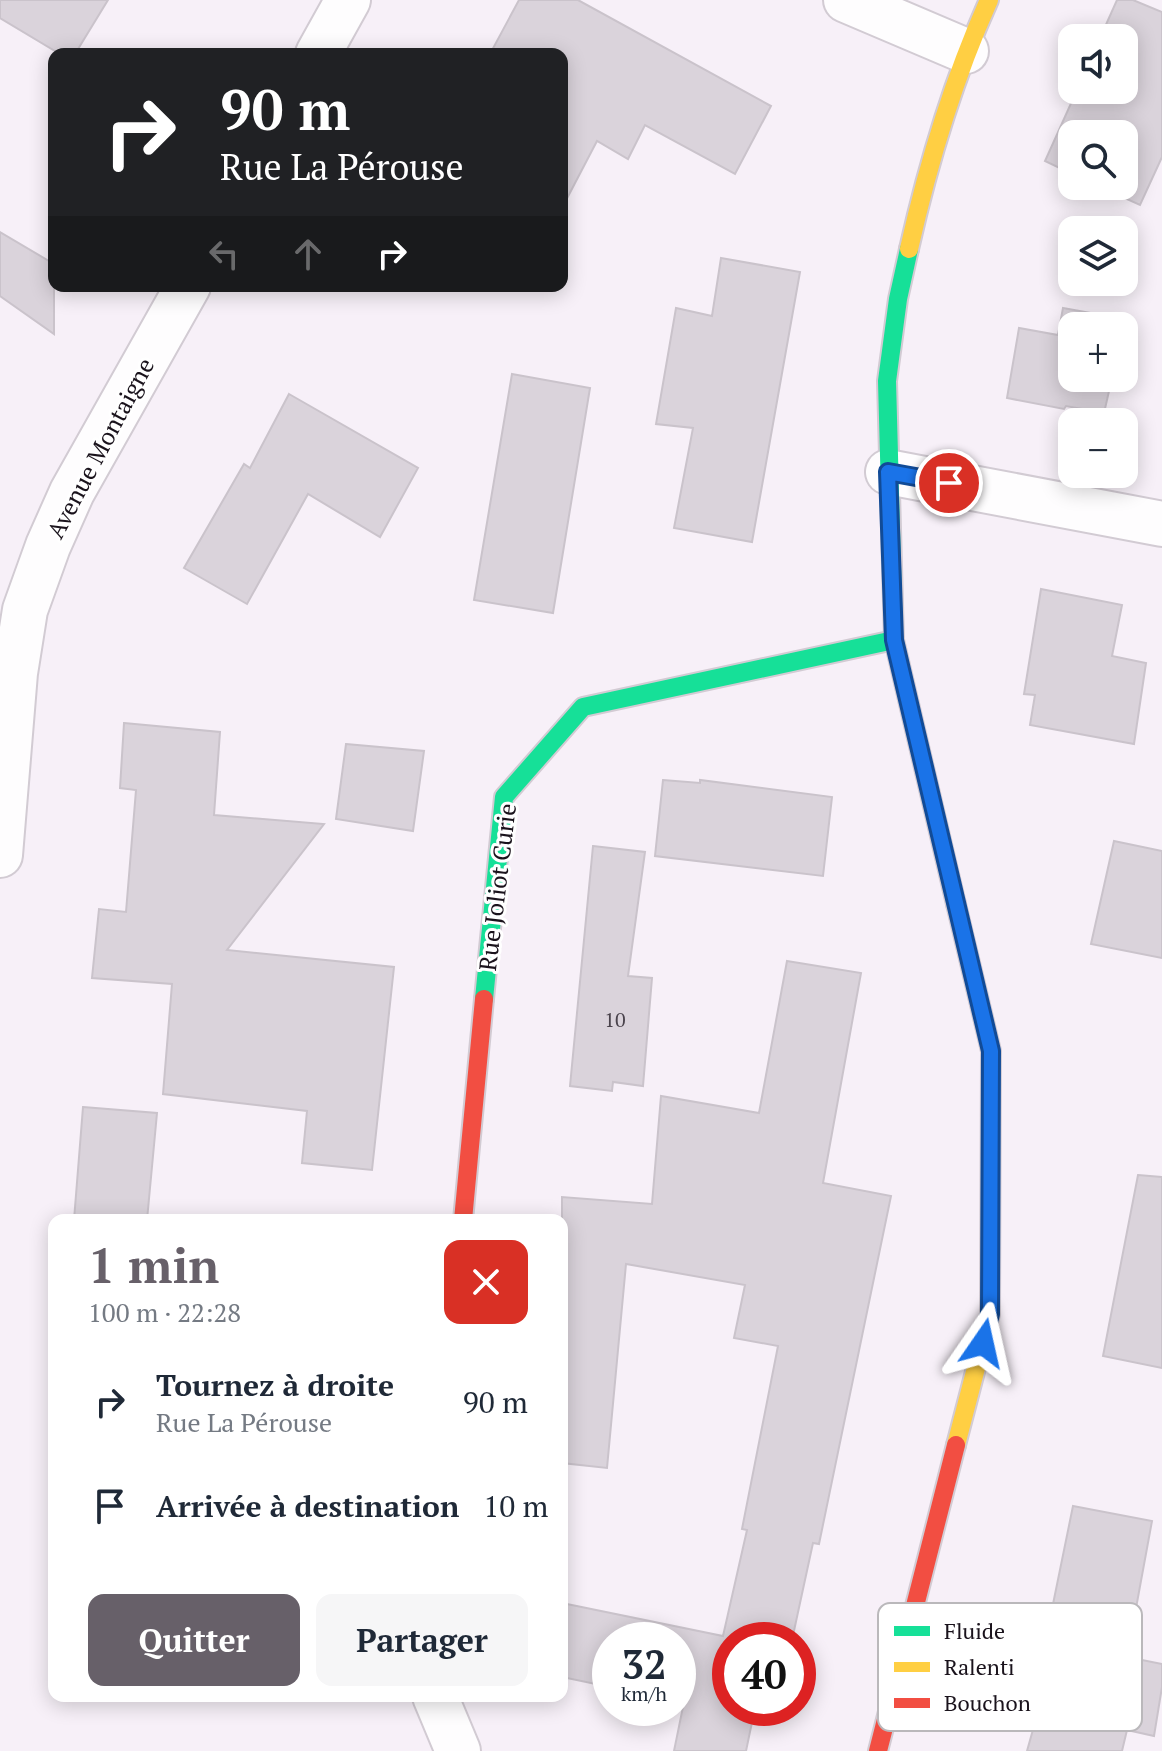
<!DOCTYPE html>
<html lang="fr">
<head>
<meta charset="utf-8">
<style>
	body { margin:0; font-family:"PT Serif",serif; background:#f6f6f7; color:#1f2937; height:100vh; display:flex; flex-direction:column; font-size:30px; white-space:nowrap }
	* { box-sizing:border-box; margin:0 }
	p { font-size:26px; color:#747a83 }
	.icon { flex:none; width:44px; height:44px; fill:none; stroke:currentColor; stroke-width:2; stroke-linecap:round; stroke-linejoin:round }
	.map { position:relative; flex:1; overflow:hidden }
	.panel { position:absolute; left:48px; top:1214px; width:520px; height:488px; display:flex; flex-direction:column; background:#fff; border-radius:16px; box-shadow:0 4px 20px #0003 }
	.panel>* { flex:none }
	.hud { position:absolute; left:48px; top:48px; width:520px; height:244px; border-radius:16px; box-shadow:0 4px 20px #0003; background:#202124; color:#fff; overflow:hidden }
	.tools { position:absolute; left:1058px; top:24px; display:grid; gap:16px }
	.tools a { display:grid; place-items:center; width:80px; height:80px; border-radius:16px; background:#fff; box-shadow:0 4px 20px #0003; font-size:40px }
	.speed { position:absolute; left:592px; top:1622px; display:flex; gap:16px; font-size:40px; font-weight:700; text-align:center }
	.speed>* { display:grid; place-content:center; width:104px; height:104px; border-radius:50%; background:#fff; box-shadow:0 4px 20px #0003; line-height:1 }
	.speed small { font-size:20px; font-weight:400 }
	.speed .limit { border:12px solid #d22; background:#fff; color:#111 }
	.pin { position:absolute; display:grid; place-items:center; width:68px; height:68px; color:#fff; margin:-34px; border:4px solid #fff; border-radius:50%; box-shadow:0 2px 8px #0007 }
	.me { position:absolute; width:88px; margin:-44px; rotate:11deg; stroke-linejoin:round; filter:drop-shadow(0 0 6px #0008) }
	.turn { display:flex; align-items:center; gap:28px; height:168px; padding:0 40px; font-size:36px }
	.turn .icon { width:104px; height:104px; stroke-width:2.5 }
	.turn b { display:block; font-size:56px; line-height:68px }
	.lanes { display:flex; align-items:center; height:76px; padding:0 40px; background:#0003; justify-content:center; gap:40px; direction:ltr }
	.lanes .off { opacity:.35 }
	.round { display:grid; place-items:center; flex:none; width:84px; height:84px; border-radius:16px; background:#f6f6f7 }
	.summary { display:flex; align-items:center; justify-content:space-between; height:136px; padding:0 40px }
	h1 { font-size:48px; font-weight:800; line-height:60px; color:#676069 }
	.action { display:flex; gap:16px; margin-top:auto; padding:16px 40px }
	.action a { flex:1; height:92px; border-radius:16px; background:#676069; color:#fff; font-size:32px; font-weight:800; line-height:92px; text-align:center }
	.action a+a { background:#f6f6f7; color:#1f2937 }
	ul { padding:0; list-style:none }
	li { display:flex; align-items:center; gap:24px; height:104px; padding:0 40px }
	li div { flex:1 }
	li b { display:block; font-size:30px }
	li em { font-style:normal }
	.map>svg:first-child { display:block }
	.building { fill:#dad3db; stroke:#cac3cb; stroke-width:2 }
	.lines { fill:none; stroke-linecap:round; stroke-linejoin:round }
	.street-casing { stroke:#d2cbd3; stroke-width:48 }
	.fast-casing { stroke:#d2cbd3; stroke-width:22 }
	.slow-casing { stroke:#d2cbd3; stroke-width:22 }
	.jam-casing { stroke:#d2cbd3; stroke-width:22 }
	.street { stroke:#fefdfe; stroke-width:44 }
	.fast { stroke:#16e098; stroke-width:18 }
	.slow { stroke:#ffcf43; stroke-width:18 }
	.jam { stroke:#f24e42; stroke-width:18 }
	.route-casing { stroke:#114b97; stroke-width:20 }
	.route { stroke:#1a73e8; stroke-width:14 }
	.labels { text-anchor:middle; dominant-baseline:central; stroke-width:6; stroke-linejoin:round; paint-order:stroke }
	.number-label { font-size:20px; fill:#4a434c }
	.street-label { font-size:24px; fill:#1a131c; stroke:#fff }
	.key { fill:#fff; stroke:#bab8bb; stroke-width:2 }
	.key-label { font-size:22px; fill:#1a131c }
</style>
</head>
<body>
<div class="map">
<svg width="1162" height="1751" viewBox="0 0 1162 1751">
	<rect width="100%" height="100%" fill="#f7f0f8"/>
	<g class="building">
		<path d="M0 0H108L75 54H60L0 18Z"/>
		<path d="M519 0H578L771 106 735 174 645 125 628 159 597 141 562 208V54H490Z"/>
		<path d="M1117 0H1133L1162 12V157L1140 205 1098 186H1124V134H1072V174L1045 161 1077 90H1124V38H1100Z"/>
		<path d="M0 232 54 264V334L0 296Z"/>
		<path d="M721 258 800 272 752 542 674 528 693 428 656 424 676 308 712 316Z"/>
		<path d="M1063 308 1124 319 1122 326H1072V378H1112L1104 413 1066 406 1064 409 1007 398 1019 328 1058 335Z"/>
		<path d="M512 374 590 388 553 613 474 600Z"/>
		<path d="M289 394 418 468 380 537 308 494 247 604 184 568 244 464 250 468Z"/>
		<path d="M1041 589 1122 605 1112 656 1146 663 1134 744 1030 725 1035 695 1024 694Z"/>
		<path d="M124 723 220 732 214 815 324 824 227 950 394 967 372 1170 302 1163 307 1111 163 1094 172 984 92 978 99 909 126 912 136 790 120 788Z"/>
		<path d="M346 744 424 751 413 831 336 819Z"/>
		<path d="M663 780 700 783V780L832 797 823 876 655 856Z"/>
		<path d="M1114 841 1162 851V958L1091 944Z"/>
		<path d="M593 846 645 852 628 976 652 978 643 1086 613 1082 612 1091 570 1086Z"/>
		<path d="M787 961 861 973 823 1183 891 1196 819 1544 813 1543 792 1640H730V1708H755L746 1751H674L684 1702 678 1701V1640H610V1687L562 1677V1603L723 1636 747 1530 742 1529 778 1346 734 1338 745 1285 626 1264 607 1468 562 1463V1197L652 1204 661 1096 759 1113Z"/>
		<path d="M83 1107 157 1113 147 1220H74Z"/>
		<path d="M1138 1175 1162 1177V1368L1103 1356Z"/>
		<path d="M1073 1506 1152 1521 1127 1657 1162 1664V1687L1154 1736 1127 1730 1122 1751H1027L1066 1612 1052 1609Z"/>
	</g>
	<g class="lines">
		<defs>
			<g id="street">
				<path d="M846 0 966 51"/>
				<path d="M318 54 348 0"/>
				<path d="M888 472 1162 524"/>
				<path d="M0 855 15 673 25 610 48 546 72 492 188 286"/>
				<path d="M435 1696 458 1751"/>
			</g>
			<g id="fast">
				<path d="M909 249 898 299 887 381 894 640 956 904"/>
				<path d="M484 999 504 797 583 707 894 640"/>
			</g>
			<g id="slow">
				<path d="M909 249C928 164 953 80 989 0"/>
				<path d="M956 904 991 1051 990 1314 956 1445"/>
			</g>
			<g id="jam">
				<path d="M463 1220 484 999"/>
				<path d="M878 1751 956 1445"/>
			</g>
		</defs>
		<use href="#street" class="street-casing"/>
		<use href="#fast" class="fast-casing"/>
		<use href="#slow" class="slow-casing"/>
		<use href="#jam" class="jam-casing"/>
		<use href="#street" class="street"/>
		<use href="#fast" class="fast"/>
		<use href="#slow" class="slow"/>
		<use href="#jam" class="jam"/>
	</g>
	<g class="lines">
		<defs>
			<path id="route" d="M949 483 888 472 894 640 991 1051 990 1314 983 1343"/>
		</defs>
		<use href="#route" class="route-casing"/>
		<use href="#route" class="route"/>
	</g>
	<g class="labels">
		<g class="number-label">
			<text x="615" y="1019">10</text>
		</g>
		<g class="street-label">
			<text transform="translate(100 448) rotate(-62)">Avenue Montaigne</text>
			<text transform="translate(497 887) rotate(-83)">Rue Joliot Curie</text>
		</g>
	</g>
	<rect x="878" y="1603" width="264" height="128" rx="12" class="key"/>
	<rect x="894" y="1626" width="36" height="10" fill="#16e098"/>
	<rect x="894" y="1662" width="36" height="10" fill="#ffcf43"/>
	<rect x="894" y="1698" width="36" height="10" fill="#f24e42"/>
	<g class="key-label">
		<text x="944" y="1639">Fluide</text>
		<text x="944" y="1675">Ralenti</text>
		<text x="944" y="1711">Bouchon</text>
	</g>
</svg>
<div class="tools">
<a><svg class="icon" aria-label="sound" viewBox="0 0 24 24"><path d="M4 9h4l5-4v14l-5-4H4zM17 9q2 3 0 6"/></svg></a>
<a><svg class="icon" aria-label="search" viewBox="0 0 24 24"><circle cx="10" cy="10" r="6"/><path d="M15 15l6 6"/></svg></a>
<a><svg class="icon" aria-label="layers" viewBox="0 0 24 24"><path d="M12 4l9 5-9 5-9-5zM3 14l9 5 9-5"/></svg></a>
<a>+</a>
<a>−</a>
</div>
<div class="speed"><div>32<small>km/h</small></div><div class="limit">40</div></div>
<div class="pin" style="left:949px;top:483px;background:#d93025"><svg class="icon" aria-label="arrive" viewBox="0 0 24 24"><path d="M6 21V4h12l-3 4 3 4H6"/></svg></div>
<svg class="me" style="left:983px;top:1343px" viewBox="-20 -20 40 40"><path d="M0-17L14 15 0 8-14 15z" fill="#1a73e8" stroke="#fff" stroke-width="4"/></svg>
<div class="hud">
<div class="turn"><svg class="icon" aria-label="right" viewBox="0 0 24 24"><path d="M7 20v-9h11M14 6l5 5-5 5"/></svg><div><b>90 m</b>Rue La Pérouse</div></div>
<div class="lanes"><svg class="icon off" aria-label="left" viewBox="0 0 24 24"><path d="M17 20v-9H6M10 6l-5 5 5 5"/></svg><svg class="icon off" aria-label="ahead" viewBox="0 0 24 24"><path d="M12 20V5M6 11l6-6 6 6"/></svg><svg class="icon" aria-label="right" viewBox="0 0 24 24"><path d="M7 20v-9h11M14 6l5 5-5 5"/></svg></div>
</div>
<section class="panel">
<div class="summary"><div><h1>1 min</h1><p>100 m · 22:28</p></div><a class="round" style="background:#d93025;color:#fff"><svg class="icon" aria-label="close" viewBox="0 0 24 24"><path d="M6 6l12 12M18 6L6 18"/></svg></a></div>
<ul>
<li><svg class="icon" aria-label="right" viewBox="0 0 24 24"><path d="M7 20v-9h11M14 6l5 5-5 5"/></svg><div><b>Tournez à droite</b><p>Rue La Pérouse</p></div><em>90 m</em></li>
<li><svg class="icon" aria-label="arrive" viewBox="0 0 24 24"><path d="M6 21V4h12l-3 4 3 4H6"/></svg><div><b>Arrivée à destination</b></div><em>10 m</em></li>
</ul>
<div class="action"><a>Quitter</a><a>Partager</a></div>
</section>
</div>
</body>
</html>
